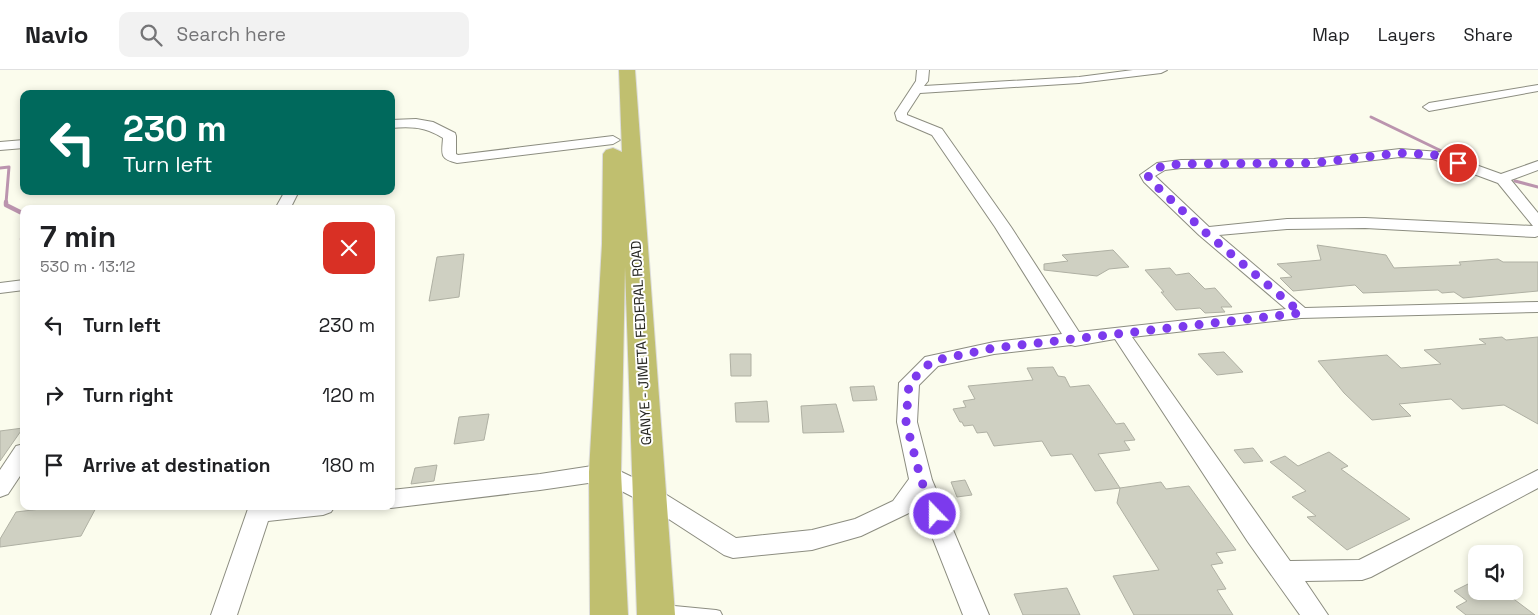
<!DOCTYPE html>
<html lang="en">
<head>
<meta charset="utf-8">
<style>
	body { margin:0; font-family:"Space Grotesk",sans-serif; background:#f2f2f2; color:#202124; height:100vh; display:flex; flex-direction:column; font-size:19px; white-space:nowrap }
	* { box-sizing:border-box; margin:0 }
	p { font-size:16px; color:#757577 }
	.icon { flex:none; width:28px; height:28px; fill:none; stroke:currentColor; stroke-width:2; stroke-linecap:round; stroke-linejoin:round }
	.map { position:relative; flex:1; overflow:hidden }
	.drawer { position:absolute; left:20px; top:135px; width:375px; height:305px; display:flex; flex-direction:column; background:#fff; border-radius:10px; box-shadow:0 2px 8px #0003 }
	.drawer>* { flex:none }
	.guide { position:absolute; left:20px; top:20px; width:375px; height:105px; border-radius:10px; box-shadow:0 2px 8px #0003; background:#00695c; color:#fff; overflow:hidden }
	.fabs { position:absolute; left:1468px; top:475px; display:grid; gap:10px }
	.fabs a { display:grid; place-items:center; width:55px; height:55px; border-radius:10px; background:#fff; box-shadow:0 2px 8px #0003; font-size:25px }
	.pin { position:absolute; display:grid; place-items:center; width:42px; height:42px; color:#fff; margin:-21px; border:2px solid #fff; border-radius:50%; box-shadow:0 1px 5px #0007 }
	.me { position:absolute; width:55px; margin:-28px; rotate:338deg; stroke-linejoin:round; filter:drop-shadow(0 0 4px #0008) }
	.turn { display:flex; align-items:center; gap:18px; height:105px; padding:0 20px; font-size:22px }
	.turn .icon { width:65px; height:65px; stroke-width:2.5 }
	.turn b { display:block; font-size:35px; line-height:42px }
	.round { display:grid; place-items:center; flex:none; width:52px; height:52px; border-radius:10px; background:#f2f2f2 }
	.headline { display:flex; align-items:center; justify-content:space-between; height:85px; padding:0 20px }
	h1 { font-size:30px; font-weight:600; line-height:38px }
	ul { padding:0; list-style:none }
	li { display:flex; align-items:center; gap:15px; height:70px; padding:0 20px }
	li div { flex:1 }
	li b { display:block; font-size:19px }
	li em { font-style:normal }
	header { display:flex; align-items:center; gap:30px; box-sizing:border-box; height:70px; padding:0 25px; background:#fff; border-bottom:1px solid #e0e0e0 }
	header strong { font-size:24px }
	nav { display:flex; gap:28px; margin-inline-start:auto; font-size:18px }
	.search { width:350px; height:45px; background:#f2f2f2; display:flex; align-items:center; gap:12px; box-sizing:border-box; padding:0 18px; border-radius:10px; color:#757577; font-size:19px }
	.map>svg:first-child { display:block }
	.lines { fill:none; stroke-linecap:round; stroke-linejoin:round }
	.stream-far1 { stroke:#bb94ae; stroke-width:3 }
	.stream { stroke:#bb94ae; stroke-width:4.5 }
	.building { fill:#cfd0c2; stroke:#afb0a3 }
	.lane-casing { stroke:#8c8d80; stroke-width:2 }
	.street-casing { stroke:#8c8d80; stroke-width:2 }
	.primary-casing { stroke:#dcdcdc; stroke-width:2 }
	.lane { fill:#fff; fill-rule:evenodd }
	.street { fill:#fff; fill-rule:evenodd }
	.primary { fill:#c0bf6f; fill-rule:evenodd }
	.route { stroke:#7c3aed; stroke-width:9; stroke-dasharray:0 16.2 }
	.labels { text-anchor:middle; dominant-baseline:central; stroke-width:4; stroke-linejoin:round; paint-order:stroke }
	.street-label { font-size:14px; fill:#272722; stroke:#fff }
</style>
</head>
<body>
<header>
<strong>Navio</strong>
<div class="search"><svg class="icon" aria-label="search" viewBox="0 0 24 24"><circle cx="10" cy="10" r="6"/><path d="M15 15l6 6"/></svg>Search here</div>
<nav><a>Map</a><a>Layers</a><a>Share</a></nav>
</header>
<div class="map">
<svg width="1538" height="545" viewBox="0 0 1538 545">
	<rect width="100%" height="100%" fill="#fbfced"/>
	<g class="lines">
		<g class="stream-far1">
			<path d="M1371 47 1456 88"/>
			<path d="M0 98 9 97 6 133"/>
			<path d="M1515 111 1538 117"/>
		</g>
		<g class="stream">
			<path d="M6 132V135L24 144"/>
			<path d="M22 169 24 163"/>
		</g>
	</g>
	<g class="building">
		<path d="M1317 175 1386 185 1394 198 1461 195 1459 192 1498 189 1503 192H1538V221L1463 228 1454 222 1442 223 1438 220 1363 223 1355 215 1293 221 1280 208 1292 207 1277 194 1321 190Z"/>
		<path d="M1113 180 1129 197 1109 199 1097 206 1044 200V194L1068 191 1062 185Z"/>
		<path d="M464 184 459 227 429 231 437 187Z"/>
		<path d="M1170 198 1176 205 1189 203 1205 219 1215 218 1232 237H1221L1225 242 1205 243 1200 238 1176 240 1161 222H1164L1145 200Z"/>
		<path d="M1502 267 1506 270 1538 267V354L1504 335 1462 339 1451 329 1399 334 1411 346 1372 350 1344 323 1318 291 1387 285 1401 298 1441 294 1424 280 1486 274 1479 269Z"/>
		<path d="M1224 282 1243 302 1217 305 1198 284Z"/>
		<path d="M730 284H751V306H731Z"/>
		<path d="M1053 297 1058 306 1065 307 1070 317 1089 315 1116 354 1124 353 1135 370 1124 371 1130 380 1098 384 1120 418 1161 412 1166 419 1189 416 1236 480 1216 483 1223 493 1211 495 1226 519 1217 520 1233 545H1134L1113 506 1159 500 1117 433 1120 418 1095 421 1072 384 1051 386 1042 371 994 376 987 362 977 363 973 355 964 356 962 352H960L953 339 966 337 963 331 975 329 968 316 1033 310 1027 298Z"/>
		<path d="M874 316 877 330 853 331 850 317Z"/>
		<path d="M767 331 769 352H736L735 333Z"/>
		<path d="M836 334 844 362 803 363 801 336Z"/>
		<path d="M489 344 484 370 454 374 459 347Z"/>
		<path d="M23 358 0 391V361Z"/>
		<path d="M1253 378 1263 391 1244 393 1234 380Z"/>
		<path d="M1329 382 1348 396 1341 399 1410 449 1347 480 1307 447 1316 446 1292 427 1306 421 1270 392 1285 386 1298 396Z"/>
		<path d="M437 395 434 411 411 414 415 398Z"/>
		<path d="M965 410 972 425 957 427 951 412Z"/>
		<path d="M65 436H97L81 466 0 477V469L16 442Z"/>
		<path d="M1468 514 1487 529 1503 521 1535 545H1466L1456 537 1467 531 1454 521Z"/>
		<path d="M1067 518 1080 545H1023L1014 524Z"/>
	</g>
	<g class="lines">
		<defs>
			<path id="lane" d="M664 535 716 540 720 541 722 545H663L660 544 658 540 660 536Z"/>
			<g id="street">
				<path d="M917 0H929L928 11 924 16 1079 7 1133 0H1167L1161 3 1079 13 920 23 907 43V45L942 59 1011 157 1079 262 1286 239 1199 165 1144 112 1140 105 1157 93 1181 90 1314 89 1400 79 1440 82 1501 104 1538 91V100L1511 110 1538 143V166L1535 167 1365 158 1287 159 1219 165 1305 238 1538 232V242L1301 248 1132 267 1290 491 1359 490 1538 400V418L1371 507 1362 510 1305 511 1328 545H1300L1248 472 1115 269 1075 276 1071 275 994 284 938 296 919 315 917 352 932 410 989 545H963L918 431 909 443 861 466 812 480 733 488 724 485 641 431 602 411 540 420 391 438 386 436H391V420L540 404 605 394 657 419 736 468 812 460 855 449 893 431 909 409 897 352 899 313 925 287 994 272 1062 264 995 157 932 65 897 50 895 43 916 11ZM1400 87 1433 89 1498 113 1533 156 1365 148 1287 149 1209 157 1155 106 1165 100 1181 98 1314 97Z"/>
				<path d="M1538 15V21L1429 41 1423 37 1429 33Z"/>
				<path d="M416 49 433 52 455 63 456 66V84L458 85 613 66 620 70 613 74 457 93C439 89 442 84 443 68 426 57 411 56 391 58V50Z"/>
				<path d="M24 70V78L0 80V72Z"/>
				<path d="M285 121H299L290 139H275Z"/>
				<path d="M24 210V220L0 223V213Z"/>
				<path d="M24 374V400L8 424 0 427V400L16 376Z"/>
				<path d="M249 436H335L331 442 323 445 268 451 237 545H211Z"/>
			</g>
			<path id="primary" d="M619 0H635L675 545H637L625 197 621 402 628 545H590L589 402 602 174 603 84 606 80 613 78 622 82Z"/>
		</defs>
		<use href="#lane" class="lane-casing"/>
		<use href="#street" class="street-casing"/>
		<use href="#primary" class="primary-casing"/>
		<use href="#lane" class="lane"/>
		<use href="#street" class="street"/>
		<use href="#primary" class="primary"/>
	</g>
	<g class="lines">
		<path class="route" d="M935 444 921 410 906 352 909 313 932 291 994 278 1301 243 1205 162 1149 109 1148 105 1162 96 1181 94 1314 93 1400 83 1435 85 1458 93"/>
	</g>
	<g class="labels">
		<g class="street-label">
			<text transform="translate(641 273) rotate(-93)">GANYE - JIMETA FEDERAL ROAD</text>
		</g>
	</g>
</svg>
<div class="fabs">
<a><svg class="icon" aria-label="sound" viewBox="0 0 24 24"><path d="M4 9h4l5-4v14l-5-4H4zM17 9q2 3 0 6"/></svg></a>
</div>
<div class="pin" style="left:1458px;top:93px;background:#d93025"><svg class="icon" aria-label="arrive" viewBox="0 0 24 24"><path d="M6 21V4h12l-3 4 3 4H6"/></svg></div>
<svg class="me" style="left:935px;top:444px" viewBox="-20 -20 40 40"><circle r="17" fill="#7c3aed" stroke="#fff" stroke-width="3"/><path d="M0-11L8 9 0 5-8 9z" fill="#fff"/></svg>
<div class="guide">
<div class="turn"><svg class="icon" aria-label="left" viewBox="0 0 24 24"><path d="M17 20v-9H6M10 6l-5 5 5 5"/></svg><div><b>230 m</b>Turn left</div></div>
</div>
<section class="drawer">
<div class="headline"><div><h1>7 min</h1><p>530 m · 13:12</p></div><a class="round" style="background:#d93025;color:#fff"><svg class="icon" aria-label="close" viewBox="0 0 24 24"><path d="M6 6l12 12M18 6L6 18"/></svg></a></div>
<ul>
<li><svg class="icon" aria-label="left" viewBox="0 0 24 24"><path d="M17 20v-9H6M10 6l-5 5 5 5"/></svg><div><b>Turn left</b></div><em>230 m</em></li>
<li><svg class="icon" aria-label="right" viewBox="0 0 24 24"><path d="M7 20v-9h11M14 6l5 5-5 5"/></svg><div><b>Turn right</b></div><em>120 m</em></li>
<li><svg class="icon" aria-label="arrive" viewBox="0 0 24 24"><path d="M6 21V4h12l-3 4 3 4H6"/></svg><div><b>Arrive at destination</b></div><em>180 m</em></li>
</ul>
</section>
</div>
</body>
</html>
